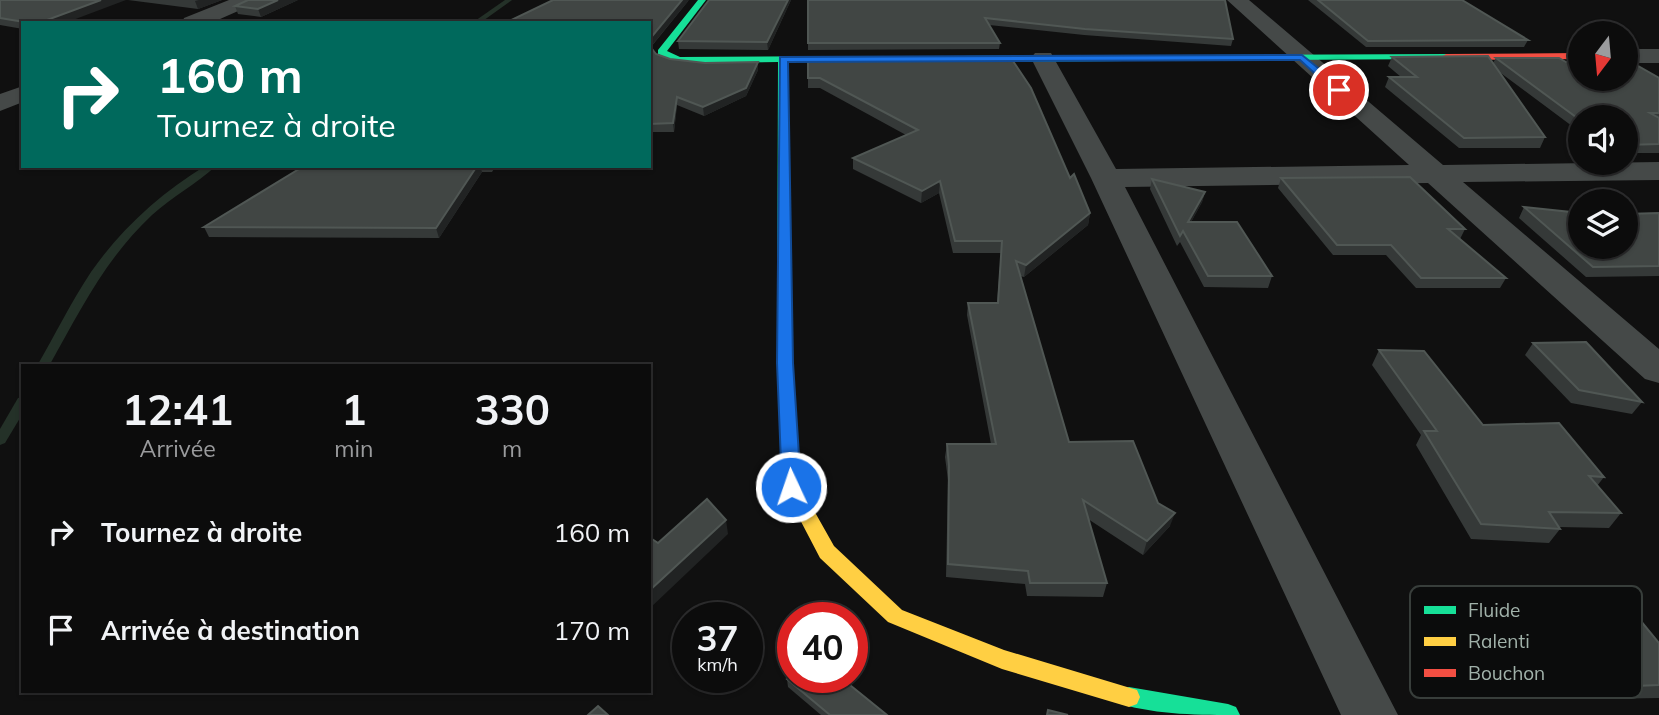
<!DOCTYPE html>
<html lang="fr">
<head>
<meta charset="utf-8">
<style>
	body { margin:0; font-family:Mulish,sans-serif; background:#151515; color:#f1f3f6; height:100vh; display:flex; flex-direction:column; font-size:26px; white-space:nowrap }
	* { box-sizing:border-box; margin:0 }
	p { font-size:23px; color:#9a9b9d }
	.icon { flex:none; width:38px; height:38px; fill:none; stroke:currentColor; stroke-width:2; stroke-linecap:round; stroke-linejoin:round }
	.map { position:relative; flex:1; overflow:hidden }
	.details { position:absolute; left:21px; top:364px; width:630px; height:329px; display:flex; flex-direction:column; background:#0c0c0c; border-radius:0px; box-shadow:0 2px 5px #0004,0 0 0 2px #2c2c2d }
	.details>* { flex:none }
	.banner { position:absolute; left:21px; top:21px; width:630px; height:147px; border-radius:0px; box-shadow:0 2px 5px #0004,0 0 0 2px #2c2c2d; background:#00695c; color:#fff; overflow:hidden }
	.needle { width:46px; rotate:196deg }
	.fabs { position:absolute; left:1568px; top:21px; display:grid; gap:14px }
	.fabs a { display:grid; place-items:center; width:70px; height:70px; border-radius:50%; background:#0c0c0c; box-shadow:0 2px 5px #0004,0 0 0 2px #2c2c2d; font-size:35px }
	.speed { position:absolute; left:672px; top:602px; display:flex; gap:14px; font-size:35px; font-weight:700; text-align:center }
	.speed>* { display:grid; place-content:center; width:91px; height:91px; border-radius:50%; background:#0c0c0c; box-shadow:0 2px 5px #0004,0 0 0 2px #2c2c2d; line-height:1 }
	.speed small { font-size:18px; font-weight:400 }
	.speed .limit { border:10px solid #d22; background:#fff; color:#111 }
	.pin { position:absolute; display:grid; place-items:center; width:60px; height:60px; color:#fff; margin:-30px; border:4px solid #fff; border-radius:50%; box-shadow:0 2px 7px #0007 }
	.me { position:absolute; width:77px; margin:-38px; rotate:357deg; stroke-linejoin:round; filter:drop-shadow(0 0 5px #0008) }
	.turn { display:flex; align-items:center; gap:24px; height:147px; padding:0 21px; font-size:32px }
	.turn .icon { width:91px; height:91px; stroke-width:2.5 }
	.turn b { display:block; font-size:49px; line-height:60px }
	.eta { display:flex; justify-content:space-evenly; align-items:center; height:119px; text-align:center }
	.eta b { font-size:42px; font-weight:700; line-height:49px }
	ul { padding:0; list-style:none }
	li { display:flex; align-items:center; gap:21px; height:98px; padding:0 21px }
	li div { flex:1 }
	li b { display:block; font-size:26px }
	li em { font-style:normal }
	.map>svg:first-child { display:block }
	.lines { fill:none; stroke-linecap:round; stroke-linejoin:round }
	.stream { fill:#243128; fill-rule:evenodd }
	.street { fill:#454948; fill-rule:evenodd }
	.fast { fill:#16e098; fill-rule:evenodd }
	.slow { fill:#ffcf43; fill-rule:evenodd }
	.jam { fill:#f24e42; fill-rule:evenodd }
	.wall { fill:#353938 }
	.shaded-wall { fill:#212323 }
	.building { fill:#414644; stroke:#505754; stroke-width:2 }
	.route { fill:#1a73e8; stroke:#114b97; stroke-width:2 }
	.key { fill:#0b0c0c; stroke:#383e3b; stroke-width:2 }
	.key-label { font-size:19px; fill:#a1b2aa }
</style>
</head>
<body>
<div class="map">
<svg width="1659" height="715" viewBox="0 0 1659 715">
	<rect width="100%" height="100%" fill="#101010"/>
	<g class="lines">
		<g class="stream">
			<path d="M505 0H512L480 23H472Z"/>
			<path d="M205 166H216C196 184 172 197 152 215 105 259 80 311 49 366H37C55 335 71 302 91 272 121 229 161 193 205 166Z"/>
			<path d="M23 397V413L5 443 0 445V429L18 398Z"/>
		</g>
		<g class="street">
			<path d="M229 0H257L254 4 211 23H182L184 18Z"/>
			<path d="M1227 0H1249L1443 165 1659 162V180L1463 182 1659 349V383L1645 379 1428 183 1125 187 1398 715H1341L1091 178 1031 58 1035 53H1051L1116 169 1409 165Z"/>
			<rect x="1626" y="49" width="33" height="14"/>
			<path d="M23 86V102L0 111V94Z"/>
		</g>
		<g class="fast">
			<path d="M698 0H706L667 51 680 57 861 56 866 59 861 62H788L793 363 800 487 814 512 812 517 805 519 798 517 782 487 777 363 778 62 678 63 658 54V50Z"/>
			<path d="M1446 54 1449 55V59L959 62 954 59 959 56Z"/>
			<path d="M1129 687 1228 704 1236 707 1240 715C1200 715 1158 715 1121 704L1118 697 1121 690Z"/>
		</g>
		<path class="slow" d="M805 505 812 507 834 546 902 610 1004 650 1137 690 1140 697 1137 704 1129 707 1002 669 888 622 820 558 796 512 798 507Z"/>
		<path class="jam" d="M1580 53V59L1446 60 1441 57 1446 54Z"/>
	</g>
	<g class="wall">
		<path d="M0 0 65 23H23V29L0 25Z"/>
		<path d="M128 0H222L198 9Z"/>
		<path d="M298 0 261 17 238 14 235 6Z"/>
		<path d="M689 0 651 47 656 54 670 59 705 63 758 62V70L746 96 704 116 677 105 674 132H649V23Z"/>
		<path d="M709 0H791L768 50 679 49 678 41Z"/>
		<path d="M808 0 1233 39 1231 46 1084 35 989 25 1000 43 999 49 808 50Z"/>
		<path d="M1308 0H1462L1528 40 1524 47H1366Z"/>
		<path d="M1392 57 1493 63 1496 58 1566 62 1659 78V153H1626V117H1580V132L1498 71 1545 137 1540 148H1459L1385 87 1389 77H1401L1388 66Z"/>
		<path d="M808 59 1070 178 1090 213 1088 225 1024 277 1020 276 1069 442 1158 503 1170 526 1143 555 1088 519 1107 583 1103 597 1027 596 1025 584 946 577 948 480 945 457 947 444H991L967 315 968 303H997L1001 253H953L939 193 921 203 853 169V158L906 135 820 88H808Z"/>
		<path d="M304 166H496L492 172H482L439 238 209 237 204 227Z"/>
		<path d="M1281 178 1465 229 1460 239 1506 278 1500 288H1416L1386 255H1333L1278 188Z"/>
		<path d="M1152 179 1205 192 1202 202 1191 222 1272 276 1268 288 1204 287 1180 242 1177 246 1150 189Z"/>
		<path d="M1524 207 1580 247 1659 213V276L1586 277 1519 218Z"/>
		<path d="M1533 343 1642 402 1632 414 1571 403 1525 355Z"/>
		<path d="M1379 350 1483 425 1604 477 1597 486 1621 513 1609 528 1559 527 1560 529 1549 543 1471 539 1416 445 1421 435 1372 365Z"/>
		<path d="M1538 588 1659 643V698L1598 699 1528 602Z"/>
		<path d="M787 679 887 715H821L788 687Z"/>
	</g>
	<g class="shaded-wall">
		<path d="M101 0H126L65 23H39Z"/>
		<path d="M199 0H222L198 9 195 1Z"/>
		<path d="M278 0H298L261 17 258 9Z"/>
		<path d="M682 0H689L649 49V40Z"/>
		<path d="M788 0H791L768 50 767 42Z"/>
		<path d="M758 62V70L746 96 704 116 703 107Z"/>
		<path d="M677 97V105L674 132 673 123Z"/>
		<path d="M477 166H480L482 172 439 238 436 228Z"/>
		<path d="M940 181 939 193 921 203 922 191Z"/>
		<path d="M1205 192 1202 202 1185 233 1188 222Z"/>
		<path d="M1090 213 1088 225 1024 277 1026 265Z"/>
		<path d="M1175 513 1170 526 1143 555 1147 541Z"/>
		<path d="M726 520 728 534 649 609V591Z"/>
	</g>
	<g class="building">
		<path d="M0 0H101L39 23H30L0 18Z"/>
		<path d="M248 0H278L258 9 235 6Z"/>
		<path d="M553 0H682L649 40V23H505Z"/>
		<path d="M709 0H788L767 42 678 41Z"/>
		<path d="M808 0H1225L1233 39 1085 29 985 18 1000 43H808Z"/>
		<path d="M1318 0H1462L1528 40 1368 41Z"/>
		<path d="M649 45 656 54 670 59 705 63 758 62 746 88 703 107 677 97 673 123 649 124Z"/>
		<path d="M1488 56 1545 137 1464 138 1389 77H1417L1392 57Z"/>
		<path d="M1011 58 1031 88 1070 178 1074 174 1090 213 1026 265 1016 261 1069 442 1133 441 1158 503 1175 513 1147 541 1083 500 1107 583H1030L1028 571 948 564 949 466 947 444H996L968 303H998L1002 241H955L940 181 922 191 853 158 918 130 820 78H808V59Z"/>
		<path d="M1496 58H1559L1566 62H1580V79H1626V62H1631L1659 78V113H1650L1659 118V144L1626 145V117H1580V120Z"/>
		<path d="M304 166H477L436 228 204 227Z"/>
		<path d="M1410 177 1465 229H1448L1506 278H1421L1391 245H1337L1281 178Z"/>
		<path d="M1152 179 1205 192 1188 222H1237L1272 276H1208L1183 231 1180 236Z"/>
		<path d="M1524 207 1580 213V247H1626V214L1659 213V266L1593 267Z"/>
		<path d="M1586 342 1642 402 1579 390 1533 343Z"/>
		<path d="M1379 350 1424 351 1483 425 1559 423 1604 477 1589 476 1621 513 1549 512 1560 529 1481 524 1424 431H1437Z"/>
		<path d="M489 363 548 365 488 366Z"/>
		<path d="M707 499 726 520 649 591V537L658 543Z"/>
		<path d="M1613 587 1659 643V685L1611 687 1538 588Z"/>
		<path d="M793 674V677H840L887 715H830L787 679Z"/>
		<path d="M598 706 608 715H588Z"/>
		<path d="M1048 710 1068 715H1047Z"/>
	</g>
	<path class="route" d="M1302 55 1343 88V93H1336L1300 60 788 62 793 363 801 487 798 492H785L782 487 777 363 780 57Z"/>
	<rect x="1410" y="586" width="232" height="112" rx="10" class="key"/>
	<rect x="1424" y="606" width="32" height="8" fill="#16e098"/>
	<rect x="1424" y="637" width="32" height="9" fill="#ffcf43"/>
	<rect x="1424" y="669" width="32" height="8" fill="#f24e42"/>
	<g class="key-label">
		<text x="1468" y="617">Fluide</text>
		<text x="1468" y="648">Ralenti</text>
		<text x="1468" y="680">Bouchon</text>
	</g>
</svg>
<div class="fabs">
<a><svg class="needle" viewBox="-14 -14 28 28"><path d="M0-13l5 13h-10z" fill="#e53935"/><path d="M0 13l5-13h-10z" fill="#9a9b9d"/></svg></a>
<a><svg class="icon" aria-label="sound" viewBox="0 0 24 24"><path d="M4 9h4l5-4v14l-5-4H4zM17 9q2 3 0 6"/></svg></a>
<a><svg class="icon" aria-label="layers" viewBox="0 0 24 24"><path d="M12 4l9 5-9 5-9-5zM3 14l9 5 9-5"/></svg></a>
</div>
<div class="speed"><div>37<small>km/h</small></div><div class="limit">40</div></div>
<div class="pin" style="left:1339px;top:90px;background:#d93025"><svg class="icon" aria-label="arrive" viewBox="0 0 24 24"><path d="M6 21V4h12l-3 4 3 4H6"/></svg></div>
<svg class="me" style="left:791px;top:487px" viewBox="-20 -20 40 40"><circle r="17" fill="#1a73e8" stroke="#fff" stroke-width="3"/><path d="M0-11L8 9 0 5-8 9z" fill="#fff"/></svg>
<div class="banner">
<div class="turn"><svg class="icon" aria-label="right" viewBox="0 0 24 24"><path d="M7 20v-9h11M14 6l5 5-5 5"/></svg><div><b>160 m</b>Tournez à droite</div></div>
</div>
<section class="details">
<div class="eta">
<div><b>12:41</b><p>Arrivée</p></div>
<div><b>1</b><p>min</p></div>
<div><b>330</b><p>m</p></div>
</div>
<ul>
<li><svg class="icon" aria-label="right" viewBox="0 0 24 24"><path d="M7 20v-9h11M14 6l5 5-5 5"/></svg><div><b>Tournez à droite</b></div><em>160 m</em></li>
<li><svg class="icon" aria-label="arrive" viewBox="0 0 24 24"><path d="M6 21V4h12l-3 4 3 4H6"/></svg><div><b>Arrivée à destination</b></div><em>170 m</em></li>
</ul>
</section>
</div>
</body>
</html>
